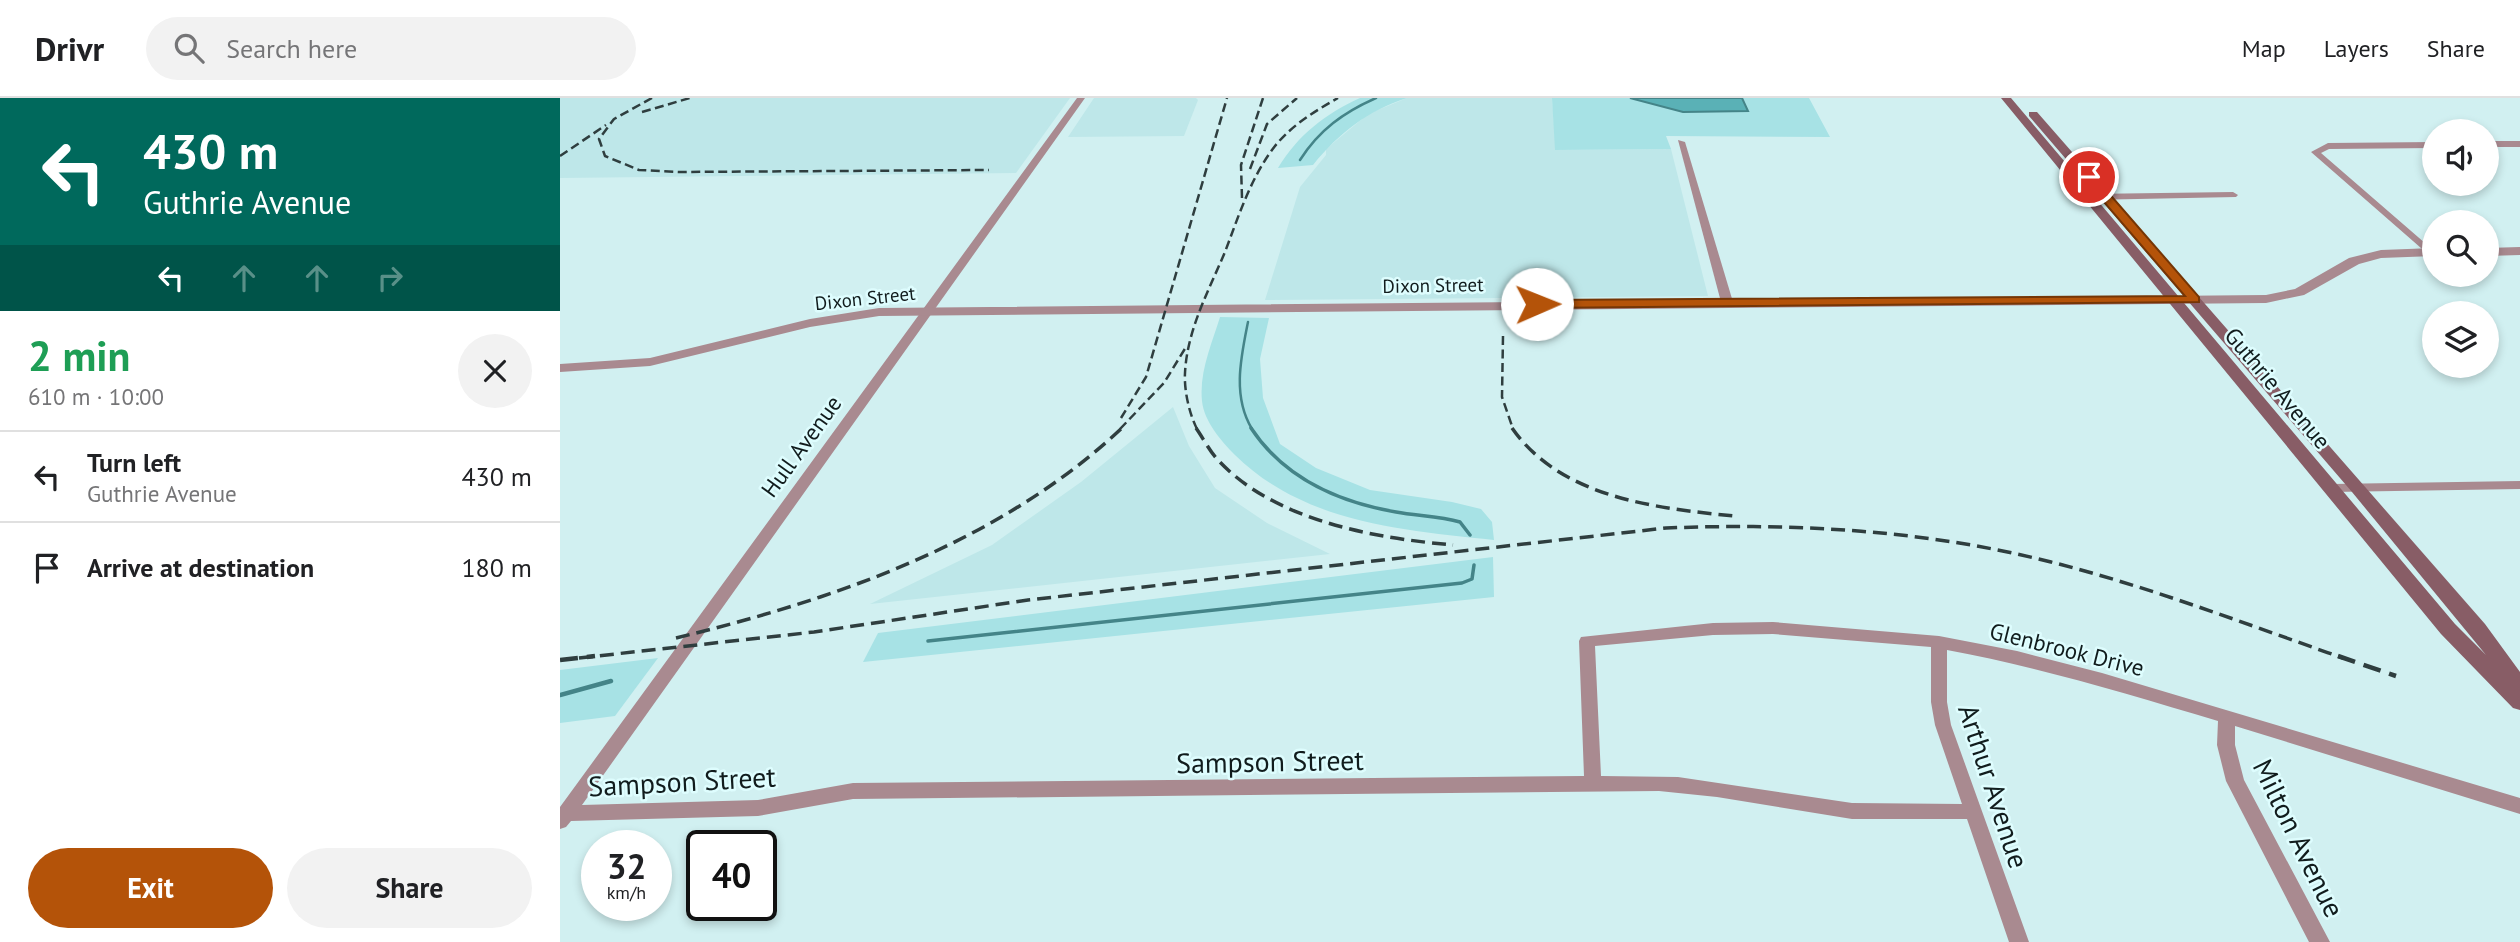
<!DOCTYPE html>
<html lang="en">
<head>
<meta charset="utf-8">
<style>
	body { margin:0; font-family:"PT Sans",sans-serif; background:#f2f2f2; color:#202124; height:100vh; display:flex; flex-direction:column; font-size:26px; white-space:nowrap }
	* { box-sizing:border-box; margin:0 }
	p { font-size:23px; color:#757577 }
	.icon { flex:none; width:38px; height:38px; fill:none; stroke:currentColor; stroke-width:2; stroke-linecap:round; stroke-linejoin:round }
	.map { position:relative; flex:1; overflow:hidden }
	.drawer { display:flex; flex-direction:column; background:#fff; width:560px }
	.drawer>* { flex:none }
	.guide { background:#00695c; color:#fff; overflow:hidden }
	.fabs { position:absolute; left:1862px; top:21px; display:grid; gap:14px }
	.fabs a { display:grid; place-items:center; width:77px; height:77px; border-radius:50%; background:#fff; box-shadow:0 4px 10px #0003; font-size:35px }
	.speed { position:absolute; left:21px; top:732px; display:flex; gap:14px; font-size:35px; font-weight:700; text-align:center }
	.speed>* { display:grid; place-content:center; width:91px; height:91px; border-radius:50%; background:#fff; box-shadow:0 4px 10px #0003; line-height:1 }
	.speed small { font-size:18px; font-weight:400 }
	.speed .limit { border:4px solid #111; border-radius:10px; background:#fff; color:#111 }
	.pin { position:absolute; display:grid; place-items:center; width:60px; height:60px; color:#fff; margin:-30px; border:4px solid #fff; border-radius:50%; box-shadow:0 2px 7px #0007 }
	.me { position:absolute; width:77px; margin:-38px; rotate:89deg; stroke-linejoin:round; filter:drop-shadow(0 0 5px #0008) }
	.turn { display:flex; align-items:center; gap:24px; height:147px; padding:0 28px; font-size:32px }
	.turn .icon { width:91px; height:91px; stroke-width:2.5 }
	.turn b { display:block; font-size:49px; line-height:60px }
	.lanes { display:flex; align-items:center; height:66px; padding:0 28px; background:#0003; justify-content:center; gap:35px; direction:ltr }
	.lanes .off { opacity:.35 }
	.round { display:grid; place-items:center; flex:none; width:74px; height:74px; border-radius:37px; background:#f2f2f2 }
	.summary { display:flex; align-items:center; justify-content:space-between; height:119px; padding:0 28px }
	h1 { font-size:42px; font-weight:700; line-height:52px; color:#1e9e55 }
	.primary-button { display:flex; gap:14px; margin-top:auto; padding:14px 28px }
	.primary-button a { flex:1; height:80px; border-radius:42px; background:#b45309; color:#fff; font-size:28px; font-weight:700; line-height:80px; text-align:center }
	.primary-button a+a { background:#f2f2f2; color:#202124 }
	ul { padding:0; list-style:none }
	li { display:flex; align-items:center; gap:21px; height:91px; padding:0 28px; border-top:2px solid #e0e0e0 }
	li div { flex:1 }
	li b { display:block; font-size:26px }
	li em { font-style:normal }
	header { display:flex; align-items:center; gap:42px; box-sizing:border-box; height:98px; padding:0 35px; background:#fff; border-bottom:2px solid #e0e0e0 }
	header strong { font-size:33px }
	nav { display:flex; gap:38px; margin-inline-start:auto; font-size:24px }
	.search { width:490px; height:63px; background:#f2f2f2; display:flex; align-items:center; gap:18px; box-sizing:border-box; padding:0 24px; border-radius:38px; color:#757577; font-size:26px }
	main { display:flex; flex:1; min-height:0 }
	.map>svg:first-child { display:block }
	.built { fill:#bee7e9 }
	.green { fill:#a7e2e5 }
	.water { fill:#5ab1b6; stroke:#448488; stroke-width:2 }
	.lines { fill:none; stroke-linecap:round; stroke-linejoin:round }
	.stream-far2 { stroke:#448488; stroke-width:2.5 }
	.stream-far1 { stroke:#448488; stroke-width:3.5 }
	.stream { stroke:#448488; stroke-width:4.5 }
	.minor { fill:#a98a90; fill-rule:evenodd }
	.tertiary { fill:#a98a90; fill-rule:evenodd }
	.secondary { fill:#885d66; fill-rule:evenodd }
	.rail-far2 { stroke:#2f3e3f; stroke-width:2.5; stroke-dasharray:9 4.5; stroke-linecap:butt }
	.rail-far1 { stroke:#2f3e3f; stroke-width:3.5; stroke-dasharray:14 7; stroke-linecap:butt }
	.rail { stroke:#2f3e3f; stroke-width:4.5; stroke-dasharray:18 9; stroke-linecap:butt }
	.route { fill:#b45309; stroke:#753606; stroke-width:2 }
	.labels { text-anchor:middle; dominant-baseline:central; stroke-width:5; stroke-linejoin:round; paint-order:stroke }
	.far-street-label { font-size:19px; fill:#111c1d; stroke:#defdfe }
	.street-label { font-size:23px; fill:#111c1d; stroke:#defdfe }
	.near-street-label { font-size:28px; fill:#111c1d; stroke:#defdfe }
</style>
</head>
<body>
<header>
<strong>Drivr</strong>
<div class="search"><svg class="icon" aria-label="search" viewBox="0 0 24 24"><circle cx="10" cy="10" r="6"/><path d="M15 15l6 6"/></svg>Search here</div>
<nav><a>Map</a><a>Layers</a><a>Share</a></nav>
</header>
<main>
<section class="drawer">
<div class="guide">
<div class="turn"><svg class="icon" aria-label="left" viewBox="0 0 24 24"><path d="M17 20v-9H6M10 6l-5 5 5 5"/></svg><div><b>430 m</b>Guthrie Avenue</div></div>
<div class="lanes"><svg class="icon" aria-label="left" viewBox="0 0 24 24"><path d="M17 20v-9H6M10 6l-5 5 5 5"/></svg><svg class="icon off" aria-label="ahead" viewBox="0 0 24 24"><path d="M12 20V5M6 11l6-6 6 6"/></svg><svg class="icon off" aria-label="ahead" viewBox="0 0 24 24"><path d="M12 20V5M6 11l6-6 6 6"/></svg><svg class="icon off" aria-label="right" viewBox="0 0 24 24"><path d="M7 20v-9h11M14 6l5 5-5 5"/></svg></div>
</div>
<div class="summary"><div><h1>2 min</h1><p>610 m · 10:00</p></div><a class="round"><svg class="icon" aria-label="close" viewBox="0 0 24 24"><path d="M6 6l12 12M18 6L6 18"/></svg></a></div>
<ul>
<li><svg class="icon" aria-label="left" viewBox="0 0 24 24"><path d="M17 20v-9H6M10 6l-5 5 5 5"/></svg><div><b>Turn left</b><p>Guthrie Avenue</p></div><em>430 m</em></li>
<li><svg class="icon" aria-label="arrive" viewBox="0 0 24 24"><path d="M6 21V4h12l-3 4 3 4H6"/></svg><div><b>Arrive at destination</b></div><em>180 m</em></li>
</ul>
<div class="primary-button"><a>Exit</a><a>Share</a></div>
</section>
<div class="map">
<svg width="1960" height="844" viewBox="0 0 1960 844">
	<rect width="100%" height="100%" fill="#d1f0f1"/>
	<g class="built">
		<path d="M0 0H510L456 75 0 80Z"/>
		<path d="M534 0H636L638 2 624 38 508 39Z"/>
		<path d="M847 0H992L996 52 1111 51 1148 198 705 202 740 89 766 57V51L808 16Z"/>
		<path d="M613 309 629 348 655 390 707 425 770 456 310 506 432 447 521 384Z"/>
	</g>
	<g class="green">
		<path d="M800 0H847C807 13 779 35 753 67L718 70C738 37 765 16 800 0Z"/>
		<path d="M992 0H1249L1270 39 1106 38 1111 51 995 52Z"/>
		<path d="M660 219 709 220 700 261 703 300 720 346 756 370 810 392 892 404 921 411 932 424 934 442C842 432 744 425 675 357 661 343 644 323 642 303 639 274 652 245 660 219Z"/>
		<path d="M933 459 934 499 303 564 318 535Z"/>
		<path d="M98 560 55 618 0 625V572Z"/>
	</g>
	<path class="water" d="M1070 0H1182L1188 13 1123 14Z"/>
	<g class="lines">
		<g class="stream-far2">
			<path d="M740 62C759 32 784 14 816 0"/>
			<path d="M688 224C681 259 672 298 692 331"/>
		</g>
		<g class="stream-far1">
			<path d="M691 330C724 380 778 404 836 414 857 418 879 418 900 424L910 437"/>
			<path d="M368 543 902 485 912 481 914 467"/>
		</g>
		<path class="stream" d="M0 597 51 583"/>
		<g class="minor">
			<path d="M517 0H525L22 707 198 702 293 685 1024 678 1019 543 1021 539 1153 525 1213 524 1379 538 1457 553 1542 575 1960 700V716L1675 628V647L1684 682 1770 844H1749L1666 683 1657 647 1658 623C1568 596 1479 569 1387 552V604L1391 627 1469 844H1449L1407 721H1292L1157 699 1099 693 293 701 198 718 11 723 6 729 0 731V709ZM1213 536 1371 549V604L1375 627 1402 706 1292 705 1118 679 1041 678 1035 548 1153 537Z"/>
			<path d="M1118 42 1125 44 1173 204 1171 206H1163L1161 204Z"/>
			<rect x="1927" y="43" width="33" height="6"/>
			<path d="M1874 44V50L1769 51 1761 55 1873 152V156L1869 157 1751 54 1768 45Z"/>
			<path d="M1673 94 1678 97 1676 99 1528 102 1523 99 1528 96Z"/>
			<path d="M1960 383V391L1772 394 1765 390 1772 386Z"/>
		</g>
		<g class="tertiary">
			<path d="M1960 149V157L1927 158V150Z"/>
			<path d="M1874 150V158L1821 160 1799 166 1744 197 1706 205 319 218 250 229 90 268 0 274V266L90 260 250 221 319 210 1706 197 1735 191 1789 160 1821 152Z"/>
		</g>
		<path class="secondary" d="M1441 0H1451L1895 526 1926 557 1792 394 1469 18V14H1477L1925 526 1960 574V612L1953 610 1881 536Z"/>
		<g class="rail-far2">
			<path d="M92 0 54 21 39 41 45 58 79 72 119 74 429 72"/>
			<path d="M82 14 130 0"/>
			<path d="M0 58 46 27"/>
			<path d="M690 71 707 26 737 0"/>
			<path d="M682 100 681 67 703 0"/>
			<path d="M943 238 942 299 953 331"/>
			<path d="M561 320 586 279 667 0"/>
			<path d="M560 331 604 285 626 249"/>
			<path d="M637 331C629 315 624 292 625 275 627 232 649 192 665 154 679 117 691 79 715 48 732 27 755 13 778 0"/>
		</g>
		<g class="rail-far1">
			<path d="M636 330C643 340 649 352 657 361 714 423 814 440 893 447"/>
			<path d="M952 330C1001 400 1095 410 1174 418"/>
			<path d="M116 540C276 501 439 445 562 330"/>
			<path d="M19 560 254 534 468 502 1106 430C1235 425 1365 432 1491 464 1590 489 1686 526 1783 560"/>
		</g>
		<g class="rail">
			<path d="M1778 558 1836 578"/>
			<path d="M0 562 35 558"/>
		</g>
	</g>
	<path class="route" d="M1525 77H1533L1639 199V204L977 210 971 206 977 202 1625 198 1525 82Z"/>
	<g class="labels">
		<g class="far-street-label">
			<text transform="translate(873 187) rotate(-1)">Dixon Street</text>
			<text transform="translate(305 200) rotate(-6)">Dixon Street</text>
		</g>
		<g class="street-label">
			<text transform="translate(1718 290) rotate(50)">Guthrie Avenue</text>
			<text transform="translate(241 348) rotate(-54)">Hull Avenue</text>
			<text transform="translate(1507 551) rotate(14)">Glenbrook Drive</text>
		</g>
		<g class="near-street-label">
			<text transform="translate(710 663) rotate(-1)">Sampson Street</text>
			<text transform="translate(122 683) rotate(-3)">Sampson Street</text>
			<text transform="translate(1434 688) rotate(72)">Arthur Avenue</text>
			<text transform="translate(1739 740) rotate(64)">Milton Avenue</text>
		</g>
	</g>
</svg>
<div class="fabs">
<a><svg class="icon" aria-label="sound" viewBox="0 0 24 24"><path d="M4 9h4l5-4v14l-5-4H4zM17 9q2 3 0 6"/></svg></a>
<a><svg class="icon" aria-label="search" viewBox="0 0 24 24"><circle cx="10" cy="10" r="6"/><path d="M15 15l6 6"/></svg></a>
<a><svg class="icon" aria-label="layers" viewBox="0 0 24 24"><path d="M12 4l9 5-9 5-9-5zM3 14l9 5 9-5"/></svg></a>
</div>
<div class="speed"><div>32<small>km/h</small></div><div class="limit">40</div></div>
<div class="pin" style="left:1529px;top:79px;background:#d93025"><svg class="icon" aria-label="arrive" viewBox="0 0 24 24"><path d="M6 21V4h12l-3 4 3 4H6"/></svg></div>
<svg class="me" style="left:977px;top:206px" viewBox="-20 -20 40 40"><circle r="19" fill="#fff"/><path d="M0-13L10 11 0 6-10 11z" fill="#b45309"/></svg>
</div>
</main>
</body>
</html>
